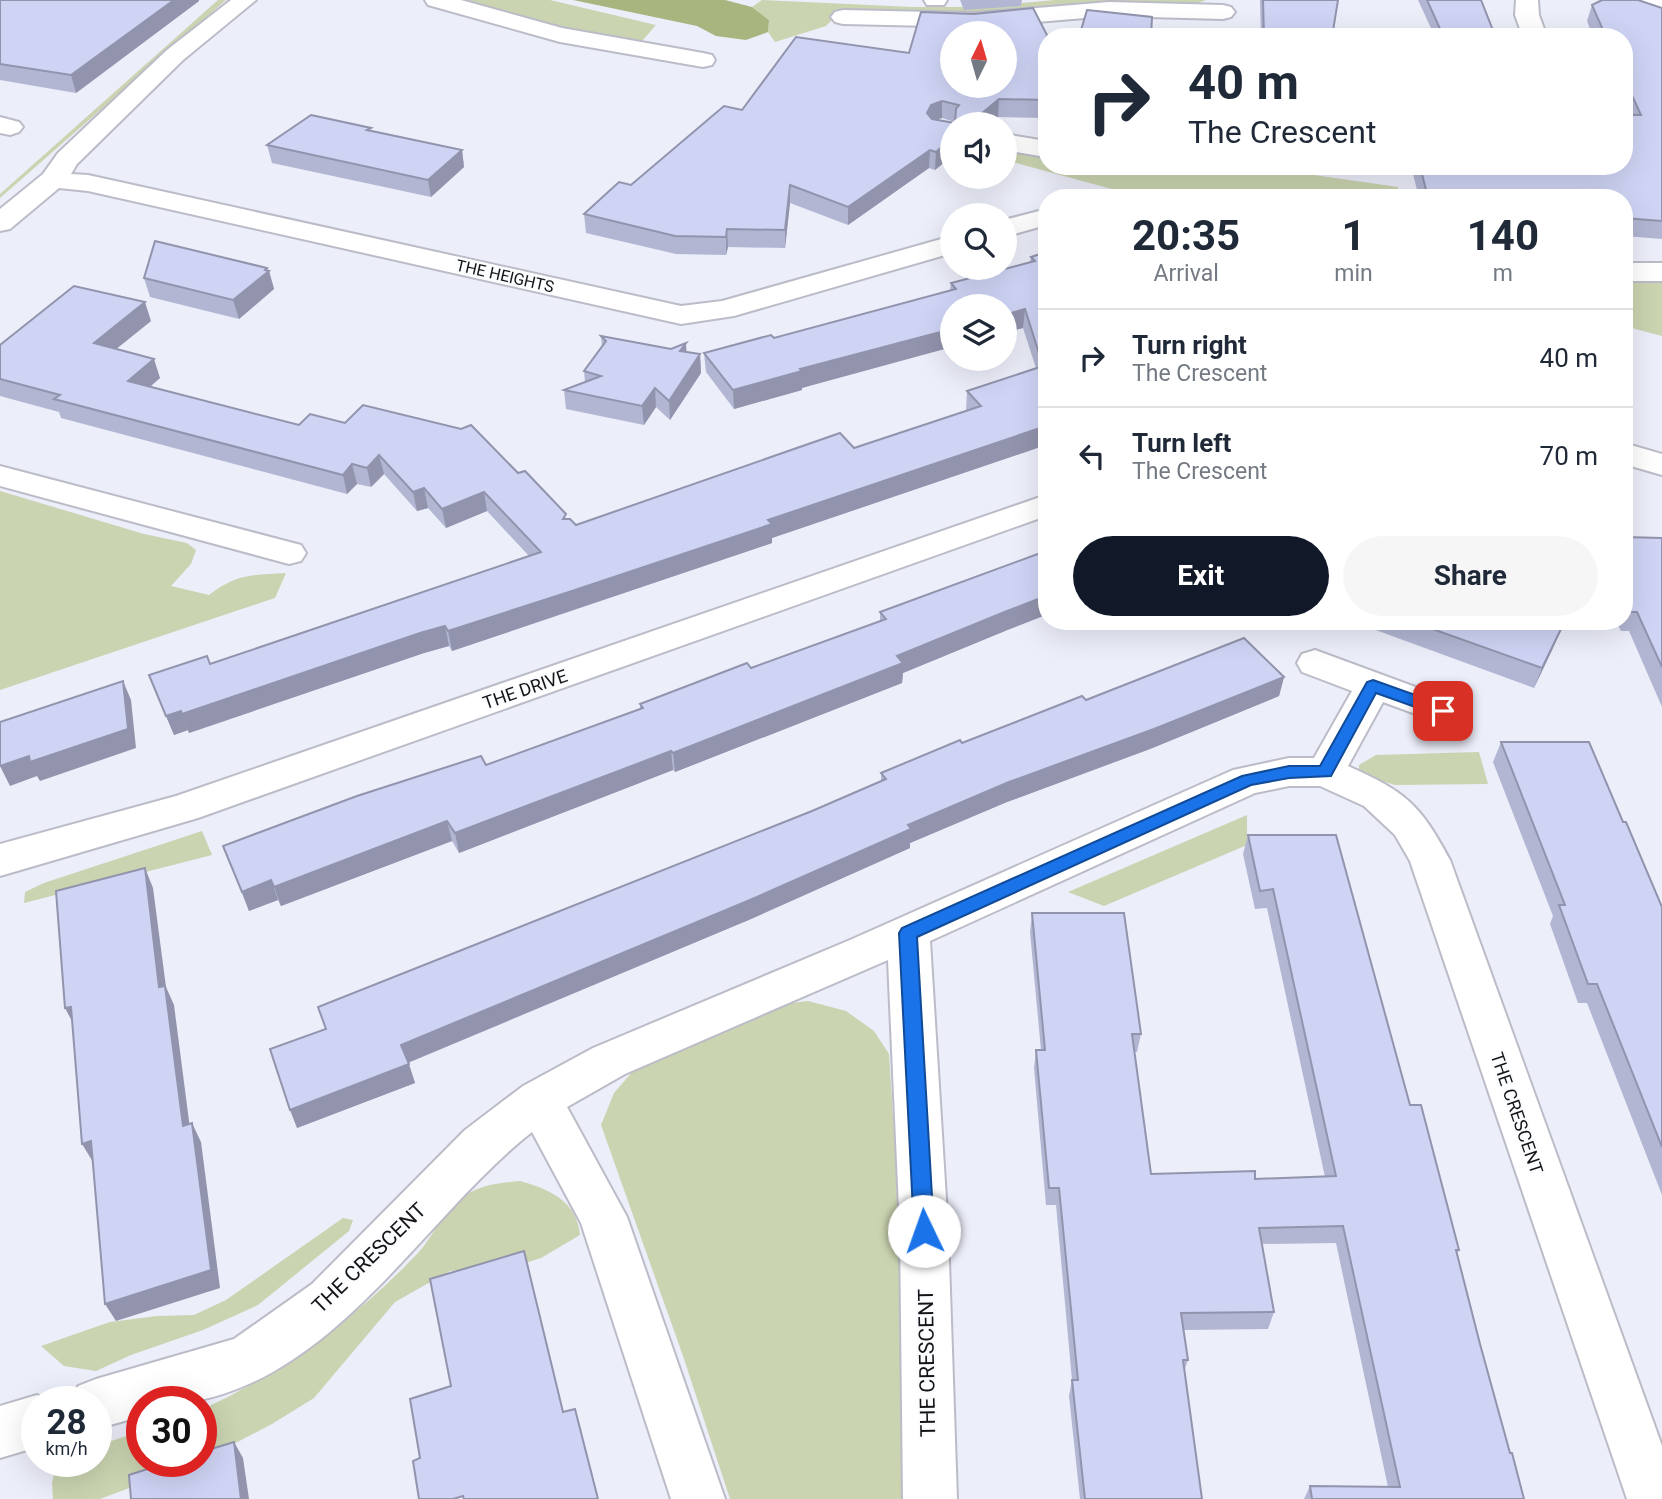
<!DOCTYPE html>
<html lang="en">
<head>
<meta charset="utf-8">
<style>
	body { margin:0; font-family:Roboto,sans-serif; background:#f6f6f7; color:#1f2937; height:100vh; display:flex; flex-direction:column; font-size:26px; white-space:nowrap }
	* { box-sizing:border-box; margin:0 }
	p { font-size:23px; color:#747a83 }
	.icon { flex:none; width:38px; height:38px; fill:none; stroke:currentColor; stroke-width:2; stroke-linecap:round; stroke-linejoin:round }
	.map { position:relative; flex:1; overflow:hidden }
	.details { position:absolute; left:1038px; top:189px; width:595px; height:441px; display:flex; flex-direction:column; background:#fff; border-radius:28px; box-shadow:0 7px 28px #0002 }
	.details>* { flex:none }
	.guide { position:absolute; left:1038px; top:28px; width:595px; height:147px; border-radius:28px; box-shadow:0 7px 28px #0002; background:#fff; color:#1f2937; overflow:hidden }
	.needle { width:46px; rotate:5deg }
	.controls { position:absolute; left:940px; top:21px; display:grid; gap:14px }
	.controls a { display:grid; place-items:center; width:77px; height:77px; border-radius:50%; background:#fff; box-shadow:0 7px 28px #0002; font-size:35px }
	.speed { position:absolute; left:21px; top:1386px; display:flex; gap:14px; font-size:35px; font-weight:700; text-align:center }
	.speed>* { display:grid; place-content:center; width:91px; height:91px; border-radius:50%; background:#fff; box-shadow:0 7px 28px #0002; line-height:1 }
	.speed small { font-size:18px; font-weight:400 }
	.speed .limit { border:10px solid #d22; background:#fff; color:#111 }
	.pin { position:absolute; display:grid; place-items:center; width:60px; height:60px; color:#fff; margin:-30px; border-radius:14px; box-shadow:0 4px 10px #0006 }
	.me { position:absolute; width:77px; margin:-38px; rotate:357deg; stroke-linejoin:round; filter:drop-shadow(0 0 5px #0008) }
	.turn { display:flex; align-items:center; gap:24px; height:147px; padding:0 35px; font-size:32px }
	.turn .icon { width:91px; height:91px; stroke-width:2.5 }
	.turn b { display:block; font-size:49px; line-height:60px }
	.eta { display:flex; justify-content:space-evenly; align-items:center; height:119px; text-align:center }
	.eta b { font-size:42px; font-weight:700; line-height:49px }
	.cta { display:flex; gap:14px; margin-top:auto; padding:14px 35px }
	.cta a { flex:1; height:80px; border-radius:42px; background:#111827; color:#fff; font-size:28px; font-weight:700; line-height:80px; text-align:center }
	.cta a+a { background:#f6f6f7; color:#1f2937 }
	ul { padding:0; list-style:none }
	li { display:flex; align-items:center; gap:21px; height:98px; padding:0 35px; border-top:2px solid #e0e1e3 }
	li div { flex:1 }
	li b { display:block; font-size:26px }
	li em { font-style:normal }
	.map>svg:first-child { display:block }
	.green { fill:#cad4b0 }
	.forest { fill:#a7b57e }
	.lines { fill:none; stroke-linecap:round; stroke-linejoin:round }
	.minor-casing { stroke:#bbbcc8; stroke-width:4 }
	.tertiary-casing { stroke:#bbbcc8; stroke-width:4 }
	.minor { fill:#fff; fill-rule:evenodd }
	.tertiary { fill:#fff; fill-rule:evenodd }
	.wall { fill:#b2b6d3; fill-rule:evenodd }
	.shaded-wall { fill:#9194ac }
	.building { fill:#cfd4f5; stroke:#9194ac; stroke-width:2; fill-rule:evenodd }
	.route { fill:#1a73e8; stroke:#114b97; stroke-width:2 }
	.labels { text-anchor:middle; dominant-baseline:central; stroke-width:5; stroke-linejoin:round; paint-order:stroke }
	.far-street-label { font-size:16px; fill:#141418; stroke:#fbfcfe }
	.street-label { font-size:18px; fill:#141418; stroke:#fbfcfe }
	.near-street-label { font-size:21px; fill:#141418; stroke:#fbfcfe }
</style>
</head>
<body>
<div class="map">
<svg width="1662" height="1499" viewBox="0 0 1662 1499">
	<rect width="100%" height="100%" fill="#eceefa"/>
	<g class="green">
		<path d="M218 0H226L0 198V194Z"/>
		<path d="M468 0H550L656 25 642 41 535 23Z"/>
		<path d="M762 0 912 7H975L1055 0H1206L1196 4 1113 3 995 13 841 11 826 26 775 42 768 32 769 20 752 7Z"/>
		<path d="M1004 149 1046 156V166H1251L1398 187 1400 198H1145L1005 160Z"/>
		<path d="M1624 282H1662V336L1624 326Z"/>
		<path d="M0 491 144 534 187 543 196 550 191 564 171 586 209 595C236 574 253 575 286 573L275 598 0 690Z"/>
		<path d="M1479 752 1488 784 1395 785 1359 774V765L1376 755Z"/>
		<path d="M1247 815V845L1104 906 1068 892Z"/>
		<path d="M202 831 212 855 24 903 25 892 44 883Z"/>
		<path d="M808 1001 846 1011 874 1031 889 1054 898 1195 903 1499H730L683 1356 601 1125 614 1093 633 1071 775 1005Z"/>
		<path d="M520 1181C549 1189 577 1201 580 1235L541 1258 522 1264 450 1271 395 1302 314 1398 272 1424 201 1461V1410C282 1373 356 1318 417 1254 432 1239 440 1215 460 1199 477 1185 499 1183 520 1181Z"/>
		<path d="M343 1218 353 1220 349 1231 258 1305 203 1330 131 1355 96 1371 64 1366 41 1346 110 1322 157 1316 194 1315 226 1300Z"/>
		<path d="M142 1431V1461H201L100 1499H53L52 1483 56 1466 64 1461H96V1446Z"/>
	</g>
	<path class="forest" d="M573 0H725L752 7 769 20 768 32 746 40 716 36 697 26Z"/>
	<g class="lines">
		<defs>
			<g id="minor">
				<path d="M231 0H256L183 60 77 164 71 174 88 175 681 306 722 301 952 236V253L734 316 681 324 88 191 59 188 10 229 0 231V209L43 174 58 153 167 50Z"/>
				<path d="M425 0H461L562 28 703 53 712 55 715 60 712 65 703 67 560 42 428 5Z"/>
				<path d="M1516 0H1538L1539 15 1547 37H1523L1515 15Z"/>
				<path d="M1641 0H1662V11L1644 5Z"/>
				<path d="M1109 2 1223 5 1231 7 1235 12 1231 17 1223 19 1109 16 976 27 843 24 835 22 831 17 835 12 843 10 976 13Z"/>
				<path d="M0 117 19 122 23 127 19 132 10 135 0 133Z"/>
				<path d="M1004 134 1046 141V157L1004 150Z"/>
				<path d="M1039 211 1046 213V225L1004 237V220Z"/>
				<rect x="1624" y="263" width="38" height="18"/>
				<path d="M1624 443 1662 454V475L1624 464Z"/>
				<path d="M0 466 301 545 306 553 301 561 289 564 0 486Z"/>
				<path d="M1046 495V516L198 818 0 876V844L176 796Z"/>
				<path d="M1315 650 1456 702 1462 711 1456 720 1443 724 1383 702 1348 766C1406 792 1420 804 1450 860L1662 1446V1499H1627L1410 861 1395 835 1364 806 1320 786H1289L1255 793 930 941 948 1231 957 1499H903L900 1231 888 960 625 1074 567 1107 627 1217 725 1499H671L581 1223 532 1132C424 1217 336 1378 190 1402 175 1404 157 1402 142 1402V1416L96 1429V1402H71L78 1386 96 1379 234 1339 312 1284 465 1130 523 1086 593 1048 850 940 1233 770 1289 758H1314L1352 691 1302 672 1297 663 1302 654Z"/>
				<path d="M37 1395 53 1402H37V1447L0 1458V1406Z"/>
			</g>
			<path id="tertiary" d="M924 0H947L944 5H927Z"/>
		</defs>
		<use href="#minor" class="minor-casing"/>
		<use href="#tertiary" class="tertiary-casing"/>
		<use href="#minor" class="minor"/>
		<use href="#tertiary" class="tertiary"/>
	</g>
	<g class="wall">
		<path d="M0 0 199 1 76 93 0 80Z"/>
		<path d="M960 0H1022L1021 6 964 10Z"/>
		<path d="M1260 0H1338L1332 37H1261Z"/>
		<path d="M1418 0H1481L1494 33 1493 37H1435Z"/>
		<path d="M1592 5 1662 8V239L1624 236V198H1419L1411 166H1624L1627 115 1624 107V37H1593L1587 21Z"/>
		<path d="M1046 37V118L998 117 952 124V156L935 170 929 168 848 225 790 203 785 248 728 247 726 255 676 254 586 233 584 214 631 185 742 110 909 53ZM942 118 955 122V123L937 120Z"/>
		<path d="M267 145 462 150 464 167 431 197 272 163Z"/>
		<path d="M1046 252V445L772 538V543L574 610 452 651 449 646 424 653 189 733 188 730 174 735 149 675 210 664 529 556 487 511 446 528 428 508 417 511 384 474 371 487 357 484 347 494 61 418 59 412 0 396V345L151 321 116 349 160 378 150 386 299 425 518 473 567 519 576 525 854 448 966 411 967 391 1036 368 1023 328 1004 333V306L802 388V390L734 409 706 372 704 353 774 338 950 290 951 283 1030 262 1031 257Z"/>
		<path d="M268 270 269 271 274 289 239 319 150 297 144 278Z"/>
		<path d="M601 336 671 349 686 343V352L700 354 701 373 670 420 656 407 644 425 566 409 564 390 585 382 584 371 602 346Z"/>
		<path d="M1624 537 1662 538V707L1629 631H1621L1616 621H1624Z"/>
		<path d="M880 612 1005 631 903 673 902 683 675 772 673 770 459 853 452 841 281 906 278 900 249 911 223 846 486 765 640 709V704L751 668 880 622Z"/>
		<path d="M1351 621H1539L1553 648 1534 688Z"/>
		<path d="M1284 677 1279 696 1150 749 1007 802 910 843V848L751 919 408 1063 415 1083 297 1128 326 1029 812 811 881 782V773L962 743 1086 700Z"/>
		<path d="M1501 742 1623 822 1662 907V1195L1587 1003H1578L1550 924 1553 916 1493 762Z"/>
		<path d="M1248 835 1410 1105 1459 1250 1457 1254 1480 1344 1510 1453 1524 1499H1304L1310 1486 1388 1487 1336 1243 1262 1244 1274 1312 1268 1329 1183 1330 1188 1360 1184 1371 1202 1499H1080L1069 1396 1072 1380 1056 1205H1046L1034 1068 1036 1050H1041L1030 932 1032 913 1141 1034 1137 1052H1134L1151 1174 1255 1179 1325 1177 1267 908 1255 909 1243 854Z"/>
	</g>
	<g class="shaded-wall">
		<path d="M174 0H199V1L76 93 71 75Z"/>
		<path d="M999 99 998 117 989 124H969Z"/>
		<path d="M942 101V118L930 122 927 113 931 105Z"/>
		<path d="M952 138V156L935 170 936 152Z"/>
		<path d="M462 150 464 167 431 197 428 180Z"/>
		<path d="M930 150 929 168 848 225V207Z"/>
		<path d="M790 185V203L785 248V230Z"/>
		<path d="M727 229 728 247 726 255V237Z"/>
		<path d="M267 268 268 272 269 271 274 289 239 319 233 300Z"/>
		<path d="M145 302 151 321 100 362 94 343Z"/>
		<path d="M1025 309 1023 328 1004 333V315Z"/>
		<path d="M952 329V347L802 388V390L734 409 733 390 800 369Z"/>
		<path d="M686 343 687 362 680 351Z"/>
		<path d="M700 354 701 373 670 420 669 401Z"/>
		<path d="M154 359 160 378 135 400 128 381Z"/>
		<path d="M655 388 656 407 644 425 642 406Z"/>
		<path d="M1046 426V445L772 538V543L452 651 448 631 768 520Z"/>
		<path d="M379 455 384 474 371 487 367 468Z"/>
		<path d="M352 464 357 484 347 494 343 475Z"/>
		<path d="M424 488 428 508 417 511 413 492Z"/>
		<path d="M484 492 487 511 446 528 442 509Z"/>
		<path d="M1046 596V615L1005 631 903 673 902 683 675 772 673 753 897 656 1007 611Z"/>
		<path d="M445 626 449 646 424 653 189 733 182 714 420 633Z"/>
		<path d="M1561 629 1553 648 1534 688 1542 668Z"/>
		<path d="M1284 677 1279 696 1150 749 1007 802 910 843V848L751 919 407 1063 401 1045 1009 782Z"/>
		<path d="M123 681 131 700 136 748 40 781 37 776 10 786 0 766Z"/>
		<path d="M181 711 188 730 174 735 166 716Z"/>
		<path d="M671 751 673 770 459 853 455 833Z"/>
		<path d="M447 821 452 841 281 906 274 887Z"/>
		<path d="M145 868 153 888 166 987 174 1005 192 1144 183 1126 159 987Z"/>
		<path d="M271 880 278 900 249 911 242 892Z"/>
		<path d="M71 1007 75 1027 65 1008Z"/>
		<path d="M409 1064 415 1083 297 1128 290 1110Z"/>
		<path d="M192 1123 201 1142 220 1288 116 1321 105 1304Z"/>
		<path d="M91 1141 93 1162 82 1144Z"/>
		<path d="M234 1442 243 1458 249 1499H241Z"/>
	</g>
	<g class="building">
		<path d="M0 0H174L71 75 0 64Z"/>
		<path d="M1263 0H1338L1332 37H1264Z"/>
		<path d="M1427 0H1481L1494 33 1441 31Z"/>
		<path d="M1602 0H1638L1662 8V221L1624 218V198H1428L1420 166H1624V115H1641L1624 78V37H1606L1592 5Z"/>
		<path d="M1033 8 1048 37H1046V100L999 99 969 124H952V138L936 152 930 150 848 207 790 185 785 230 727 229 726 237 675 236 584 214 619 182 631 185 724 106 742 110 796 37 909 53 921 12 974 14ZM952 33H1004V86H952ZM942 101 959 105 956 109 955 123 932 119 927 113 931 105Z"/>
		<path d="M1087 10 1152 17 1151 37H1079Z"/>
		<path d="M311 115 371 128 367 130 462 150 428 180 267 145Z"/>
		<path d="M1261 194 1262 198H1244Z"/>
		<path d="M155 241 267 268 265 270 269 271 233 300 144 278Z"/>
		<path d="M1046 252V426L768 520 772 524 572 591 448 631 445 626 420 633 182 714 181 711 166 716 149 675 207 656 210 664 541 552 484 492 442 509 424 488 413 492 379 455 367 468 352 464 343 475 54 399 60 395 0 379V345L74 286 145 302 94 343 154 359 128 381 299 425 310 414 345 423 363 405 461 429 471 425 518 473 525 471 566 514 563 519H570L576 525 840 433 854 448 981 406 967 391 1043 366 1025 309 1004 315V306H952V329L800 369 802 371 733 390 704 353 771 335 774 338 956 289 951 283 1035 261 1031 257Z"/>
		<path d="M601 336 671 349 686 343 680 351 700 354 669 401 655 388 642 406 564 390 601 376 584 371 606 341Z"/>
		<path d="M1624 537 1662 538V667L1637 612H1629L1624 600Z"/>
		<path d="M1046 551V596L1007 611 897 656 903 663 673 753 671 751 455 833 447 821 274 887 271 880 242 892 223 846 357 796 481 756 486 765 643 708 640 704 747 663 751 668 886 619 880 612Z"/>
		<path d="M1410 621H1539L1561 629 1542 668Z"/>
		<path d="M1244 638 1284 677 1154 729 1009 782 908 825 911 829 750 900 401 1045 409 1064 290 1110 270 1049 326 1029 318 1007 812 811 886 779 881 773 960 740 962 743 1082 696 1086 700Z"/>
		<path d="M123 681 128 729 30 762 29 756 0 766V722Z"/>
		<path d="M1501 742H1589L1623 822H1626L1662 907V1147L1597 984H1588L1559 905H1565Z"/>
		<path d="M1248 835H1336L1410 1105H1421L1459 1250H1456L1480 1344 1510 1453H1512L1524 1499H1312L1310 1486 1400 1487 1343 1226 1259 1228 1274 1312 1181 1313 1188 1360H1183L1202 1499H1085L1072 1380H1078L1059 1188H1049L1036 1050H1045L1032 913H1124L1141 1034H1132L1151 1174 1255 1171V1179L1336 1176 1273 889 1260 891Z"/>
		<path d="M145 868 159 987 165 986 183 1126 192 1123 211 1270 105 1304 91 1141 82 1144 71 1007 65 1008 56 891Z"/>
		<path d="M524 1251 563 1412 575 1409 598 1499H464L463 1496 453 1499H419L413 1461 420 1458 410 1399 451 1386 430 1279Z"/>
		<path d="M234 1442 241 1499H131L129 1475 172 1461H201V1452Z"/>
	</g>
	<path class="route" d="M1373 680 1449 707 1451 711 1443 717 1376 693 1331 776 1289 778 1251 785 917 937 934 1231 931 1237 924 1240 917 1237 914 1231 899 933 902 928 1242 776 1289 766H1320L1367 682Z"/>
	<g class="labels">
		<g class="far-street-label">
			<text transform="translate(505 276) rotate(13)">THE HEIGHTS</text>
		</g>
		<g class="street-label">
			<text transform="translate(525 689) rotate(-19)">THE DRIVE</text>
			<text transform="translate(1517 1113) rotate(71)">THE CRESCENT</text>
		</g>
		<g class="near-street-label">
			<text transform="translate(369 1258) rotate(-44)">THE CRESCENT</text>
			<text transform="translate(927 1363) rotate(-91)">THE CRESCENT</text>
		</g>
	</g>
</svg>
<div class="controls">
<a><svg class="needle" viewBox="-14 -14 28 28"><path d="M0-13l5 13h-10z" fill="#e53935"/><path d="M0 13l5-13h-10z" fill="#747a83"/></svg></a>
<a><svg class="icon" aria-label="sound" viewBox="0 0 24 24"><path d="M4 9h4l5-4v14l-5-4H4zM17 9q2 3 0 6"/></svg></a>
<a><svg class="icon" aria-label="search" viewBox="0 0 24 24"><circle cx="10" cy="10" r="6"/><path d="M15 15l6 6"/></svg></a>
<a><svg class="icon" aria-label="layers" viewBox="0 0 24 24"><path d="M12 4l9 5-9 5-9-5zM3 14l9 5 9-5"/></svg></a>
</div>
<div class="speed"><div>28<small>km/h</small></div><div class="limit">30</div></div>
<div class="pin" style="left:1443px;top:711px;background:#d93025"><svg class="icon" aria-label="arrive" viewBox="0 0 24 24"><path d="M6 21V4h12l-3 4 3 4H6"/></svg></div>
<svg class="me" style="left:924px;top:1231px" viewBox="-20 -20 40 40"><circle r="19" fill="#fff"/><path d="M0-13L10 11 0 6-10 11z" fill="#1a73e8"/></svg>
<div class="guide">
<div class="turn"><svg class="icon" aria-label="right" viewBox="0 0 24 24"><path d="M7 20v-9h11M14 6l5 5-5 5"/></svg><div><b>40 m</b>The Crescent</div></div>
</div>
<section class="details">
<div class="eta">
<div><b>20:35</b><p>Arrival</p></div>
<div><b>1</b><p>min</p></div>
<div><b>140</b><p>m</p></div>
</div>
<ul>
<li><svg class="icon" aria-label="right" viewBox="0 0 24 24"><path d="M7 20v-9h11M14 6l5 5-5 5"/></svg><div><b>Turn right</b><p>The Crescent</p></div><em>40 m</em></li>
<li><svg class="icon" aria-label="left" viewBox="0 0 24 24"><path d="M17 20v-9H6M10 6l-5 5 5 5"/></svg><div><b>Turn left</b><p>The Crescent</p></div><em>70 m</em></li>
</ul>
<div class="cta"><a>Exit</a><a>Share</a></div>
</section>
</div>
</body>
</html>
